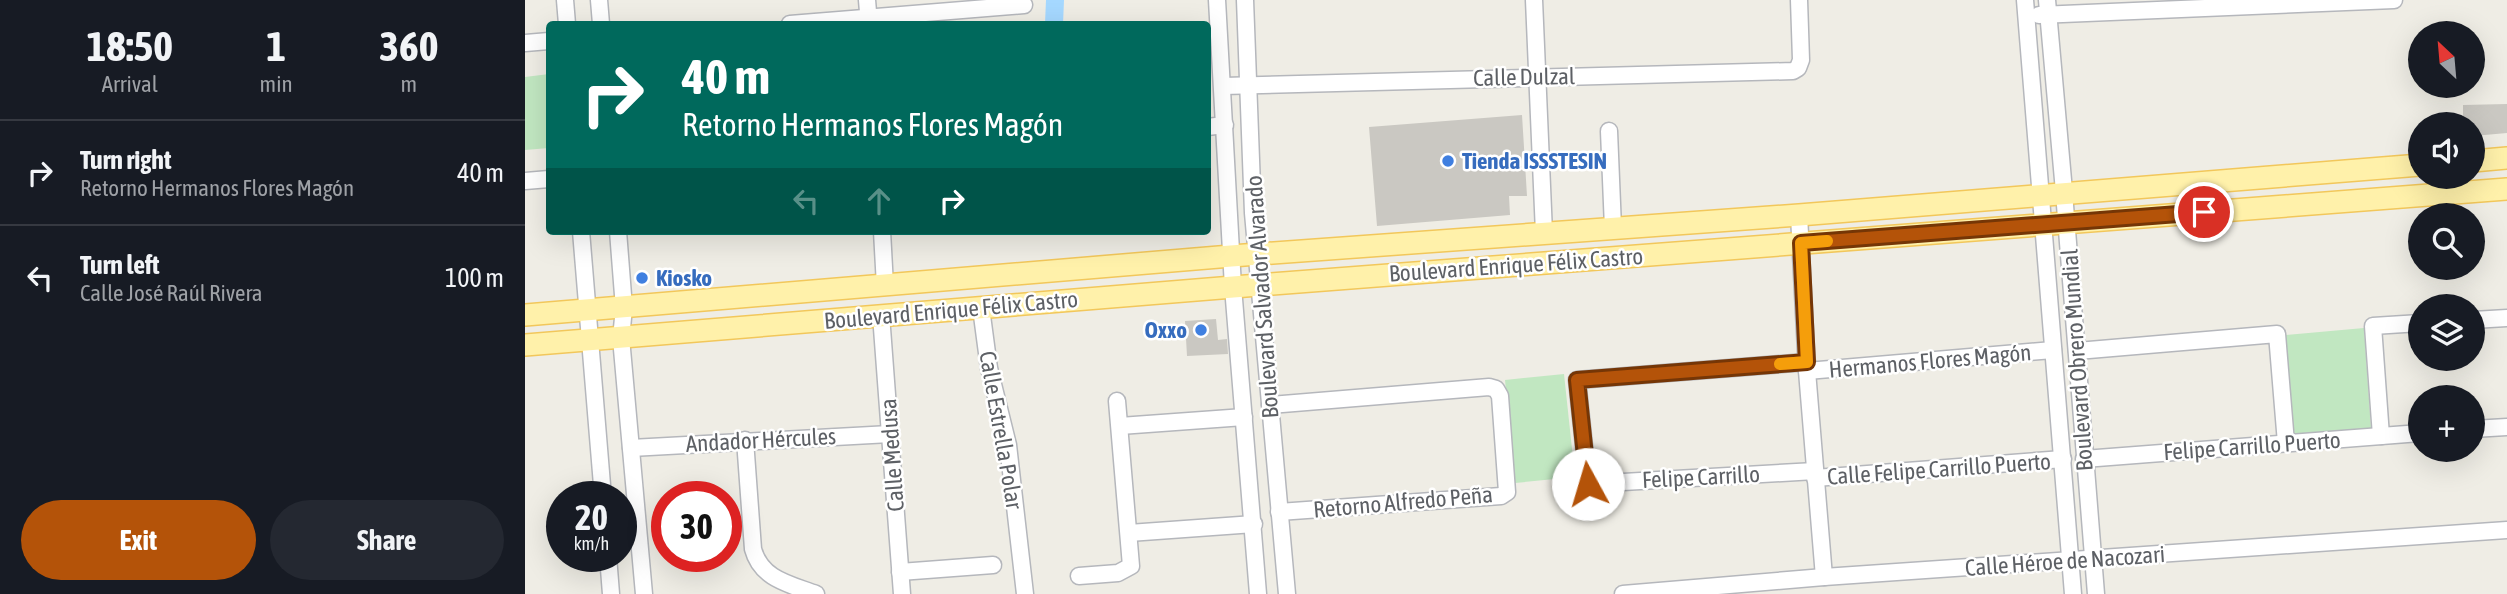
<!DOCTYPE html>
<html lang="en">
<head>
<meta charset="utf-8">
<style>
	body { margin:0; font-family:"Asap Condensed",sans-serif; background:#242831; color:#f1f3f6; height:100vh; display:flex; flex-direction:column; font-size:26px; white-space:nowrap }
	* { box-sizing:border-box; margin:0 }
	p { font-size:23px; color:#9ea1a6 }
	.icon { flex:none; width:38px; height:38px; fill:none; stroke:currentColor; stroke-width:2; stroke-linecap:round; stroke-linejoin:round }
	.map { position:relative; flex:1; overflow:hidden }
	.sheet { display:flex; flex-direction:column; background:#171b24; width:525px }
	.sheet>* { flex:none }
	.top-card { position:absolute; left:21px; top:21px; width:665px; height:214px; border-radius:7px; box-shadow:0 7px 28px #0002; background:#00695c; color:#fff; overflow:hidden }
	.needle { width:46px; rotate:334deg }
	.buttons { position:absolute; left:1883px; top:21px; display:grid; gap:14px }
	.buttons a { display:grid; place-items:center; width:77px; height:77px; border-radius:50%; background:#171b24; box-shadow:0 7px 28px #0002; font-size:35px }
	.speed { position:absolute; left:21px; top:481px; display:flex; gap:14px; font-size:35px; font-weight:700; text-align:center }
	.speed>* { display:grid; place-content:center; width:91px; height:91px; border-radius:50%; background:#171b24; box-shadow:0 7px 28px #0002; line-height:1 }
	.speed small { font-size:18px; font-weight:400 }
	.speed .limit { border:10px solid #d22; background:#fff; color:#111 }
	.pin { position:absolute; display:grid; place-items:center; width:60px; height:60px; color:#fff; margin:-30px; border:4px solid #fff; border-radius:50%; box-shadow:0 2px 7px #0007 }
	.me { position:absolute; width:77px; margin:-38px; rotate:354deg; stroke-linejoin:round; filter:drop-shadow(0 0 5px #0008) }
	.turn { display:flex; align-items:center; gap:24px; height:147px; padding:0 21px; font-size:32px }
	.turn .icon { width:91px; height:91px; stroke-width:2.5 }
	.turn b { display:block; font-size:49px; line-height:60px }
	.lanes { display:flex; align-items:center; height:66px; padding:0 21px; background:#0003; justify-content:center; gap:35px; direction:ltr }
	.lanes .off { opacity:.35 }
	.eta { display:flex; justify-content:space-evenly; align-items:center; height:119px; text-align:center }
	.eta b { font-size:42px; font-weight:700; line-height:49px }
	.action { display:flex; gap:14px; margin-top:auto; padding:14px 21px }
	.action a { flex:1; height:80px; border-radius:42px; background:#b45309; color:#fff; font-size:28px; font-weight:700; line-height:80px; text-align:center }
	.action a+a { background:#242831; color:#f1f3f6 }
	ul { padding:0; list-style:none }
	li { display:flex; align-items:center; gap:21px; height:105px; padding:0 21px; border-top:2px solid #363941 }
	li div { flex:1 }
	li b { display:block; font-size:26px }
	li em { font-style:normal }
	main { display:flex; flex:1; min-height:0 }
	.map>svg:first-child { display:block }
	.green { fill:#c1e7c1 }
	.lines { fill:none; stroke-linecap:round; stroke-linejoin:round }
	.canal { stroke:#a5d8ff; stroke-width:18 }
	.building { fill:#cac8c2 }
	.minor-casing { stroke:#b5b7bc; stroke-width:19 }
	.major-casing { stroke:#f2c75b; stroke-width:24 }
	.minor { stroke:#fff; stroke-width:16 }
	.major { stroke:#fff1aa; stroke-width:21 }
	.route-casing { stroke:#753606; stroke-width:18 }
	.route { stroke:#b45309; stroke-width:12 }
	.slow { stroke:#f59e0b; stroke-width:12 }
	.shop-dot { fill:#3f7fe0; stroke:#fff; stroke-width:2.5 }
	.labels { text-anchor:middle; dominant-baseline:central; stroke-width:5; stroke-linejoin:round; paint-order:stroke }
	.street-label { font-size:23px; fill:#5d6065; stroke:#fff }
	.shop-label { font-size:23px; font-weight:bold; fill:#366cbe; stroke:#fff; text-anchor:start }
</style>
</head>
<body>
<main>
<section class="sheet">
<div class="eta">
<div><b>18:50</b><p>Arrival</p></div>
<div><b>1</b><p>min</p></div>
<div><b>360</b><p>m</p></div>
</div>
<ul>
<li><svg class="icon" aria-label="right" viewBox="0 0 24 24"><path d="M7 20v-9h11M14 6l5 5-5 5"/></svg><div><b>Turn right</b><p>Retorno Hermanos Flores Magón</p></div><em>40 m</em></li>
<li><svg class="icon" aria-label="left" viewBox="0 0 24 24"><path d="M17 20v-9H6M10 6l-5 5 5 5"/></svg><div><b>Turn left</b><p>Calle José Raúl Rivera</p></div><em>100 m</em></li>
</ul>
<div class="action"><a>Exit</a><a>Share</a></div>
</section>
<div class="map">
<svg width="1982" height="594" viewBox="0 0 1982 594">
	<rect width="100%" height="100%" fill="#efede5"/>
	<g class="green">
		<path d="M24 74V148L0 150V77Z"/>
		<path d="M1839 328 1846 428 1769 435 1760 335Z"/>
		<path d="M1039 374 1050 477 990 483 980 380Z"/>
	</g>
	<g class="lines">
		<path class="canal" d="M529 24 530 0"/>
	</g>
	<g class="building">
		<path d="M1982 104V133L1948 136V124H1938V105Z"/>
		<path d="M997 115 1002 196H984L985 215 852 226 844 127Z"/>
		<path d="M691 319 693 340 702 339 703 354 662 356 660 321Z"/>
	</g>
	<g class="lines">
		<defs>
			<g id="minor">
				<path d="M40 0 42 24"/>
				<path d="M74 0 76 24"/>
				<path d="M342 0 344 24"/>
				<path d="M692 0 708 287 733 594"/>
				<path d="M720 0 728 213 762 594"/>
				<path d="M1009 0 1019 233"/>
				<path d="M1500 0 1548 594"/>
				<path d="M1522 0 1538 180 1571 594"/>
				<path d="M1514 15 1869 0"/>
				<path d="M265 24 499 5"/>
				<path d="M0 43 24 41"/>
				<path d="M698 86 1268 71 1273 68 1276 60 1274 0"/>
				<path d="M682 127 700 125"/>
				<path d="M1084 131 1088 228"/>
				<path d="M0 181 24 179"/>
				<path d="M1274 215 1282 371 1299 577"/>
				<path d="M56 231 78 497"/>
				<path d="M93 231 99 308 96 338 119 594"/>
				<path d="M357 231 360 286"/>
				<path d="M456 308 464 368 483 445 500 594"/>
				<path d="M356 315 377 594"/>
				<path d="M1948 320 1982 318"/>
				<path d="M1552 351 1752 334 1761 443"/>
				<path d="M1282 362 1052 380 1063 484 1290 471"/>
				<path d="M1282 371 1528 350"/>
				<path d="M745 405 964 387 971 389 975 396 982 492 976 496 754 512"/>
				<path d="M595 426 719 417"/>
				<path d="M1948 429 1982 427"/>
				<path d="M1856 436 1848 326 1895 323"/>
				<path d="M220 440 228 549C236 579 264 584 291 594"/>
				<path d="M106 448 365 434"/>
				<path d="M1559 459 1895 433"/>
				<path d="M1290 478 1538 459"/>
				<path d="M604 533 729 524"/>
				<path d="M83 556 86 594"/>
				<path d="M375 572 468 565"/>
				<path d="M554 576 593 573 606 566 592 401"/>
				<path d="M1098 594 1299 577 1982 530"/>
			</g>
			<g id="major">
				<path d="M1948 161 1982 158"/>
				<path d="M0 315 706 256 1274 215 1895 165"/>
				<path d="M0 345 708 287 1982 189"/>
			</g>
		</defs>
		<use href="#minor" class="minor-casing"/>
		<use href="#major" class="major-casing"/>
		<use href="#minor" class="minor"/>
		<use href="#major" class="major"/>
	</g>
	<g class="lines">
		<defs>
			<path id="route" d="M1063 484 1052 380 1282 362 1276 243 1679 212"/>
		</defs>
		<use href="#route" class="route-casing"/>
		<use href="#route" class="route"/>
		<path class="slow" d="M1255 364 1282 362 1276 243 1302 241"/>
	</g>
	<g class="shop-dot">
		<circle cx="923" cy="161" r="7"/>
		<circle cx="117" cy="278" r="7"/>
		<circle cx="676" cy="330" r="7"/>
	</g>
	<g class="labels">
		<g class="street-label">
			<text transform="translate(999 77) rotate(-1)">Calle Dulzal</text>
			<text transform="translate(991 265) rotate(-4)">Boulevard Enrique Félix Castro</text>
			<text transform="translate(737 297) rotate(-94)">Boulevard Salvador Alvarado</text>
			<text transform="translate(426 310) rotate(-5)">Boulevard Enrique Félix Castro</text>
			<text transform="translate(1552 360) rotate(-94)">Boulevard Obrero Mundial</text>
			<text transform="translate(1405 361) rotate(-5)">Hermanos Flores Magón</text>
			<text transform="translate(476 430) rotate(80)">Calle Estrella Polar</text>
			<text transform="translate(236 440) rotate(-3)">Andador Hércules</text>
			<text transform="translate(1727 446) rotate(-4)">Felipe Carrillo Puerto</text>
			<text transform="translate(367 455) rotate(-94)">Calle Medusa</text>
			<text transform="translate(1414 469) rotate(-4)">Calle Felipe Carrillo Puerto</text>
			<text transform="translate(1176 477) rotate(-3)">Felipe Carrillo</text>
			<text transform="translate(878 502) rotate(-5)">Retorno Alfredo Peña</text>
			<text transform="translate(1540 561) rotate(-4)">Calle Héroe de Nacozari</text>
		</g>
		<g class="shop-label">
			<text x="937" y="161">Tienda ISSSTESIN</text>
			<text x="131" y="278">Kiosko</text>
			<text x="662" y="330" text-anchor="end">Oxxo</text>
		</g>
	</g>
</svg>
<div class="buttons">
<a><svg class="needle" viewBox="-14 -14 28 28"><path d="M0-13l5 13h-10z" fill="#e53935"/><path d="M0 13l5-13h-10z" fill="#9ea1a6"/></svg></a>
<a><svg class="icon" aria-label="sound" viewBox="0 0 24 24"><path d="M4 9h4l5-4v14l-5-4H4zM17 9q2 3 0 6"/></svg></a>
<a><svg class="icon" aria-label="search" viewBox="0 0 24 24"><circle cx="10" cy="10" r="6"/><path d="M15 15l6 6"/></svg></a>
<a><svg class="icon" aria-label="layers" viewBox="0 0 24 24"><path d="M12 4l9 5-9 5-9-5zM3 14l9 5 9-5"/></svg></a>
<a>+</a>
</div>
<div class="speed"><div>20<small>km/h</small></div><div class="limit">30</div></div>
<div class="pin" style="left:1679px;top:212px;background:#d93025"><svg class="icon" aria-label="arrive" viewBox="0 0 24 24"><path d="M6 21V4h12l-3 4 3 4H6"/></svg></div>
<svg class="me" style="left:1063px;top:484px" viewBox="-20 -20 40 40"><circle r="19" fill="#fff"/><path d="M0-13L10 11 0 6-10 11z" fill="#b45309"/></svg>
<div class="top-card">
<div class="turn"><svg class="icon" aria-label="right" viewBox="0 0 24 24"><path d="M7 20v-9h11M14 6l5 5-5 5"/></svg><div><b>40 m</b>Retorno Hermanos Flores Magón</div></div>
<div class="lanes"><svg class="icon off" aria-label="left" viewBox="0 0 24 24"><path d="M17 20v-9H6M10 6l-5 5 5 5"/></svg><svg class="icon off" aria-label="ahead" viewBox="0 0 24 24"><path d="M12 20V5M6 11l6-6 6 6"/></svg><svg class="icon" aria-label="right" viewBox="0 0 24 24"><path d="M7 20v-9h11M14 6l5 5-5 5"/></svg></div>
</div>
</div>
</main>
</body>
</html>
